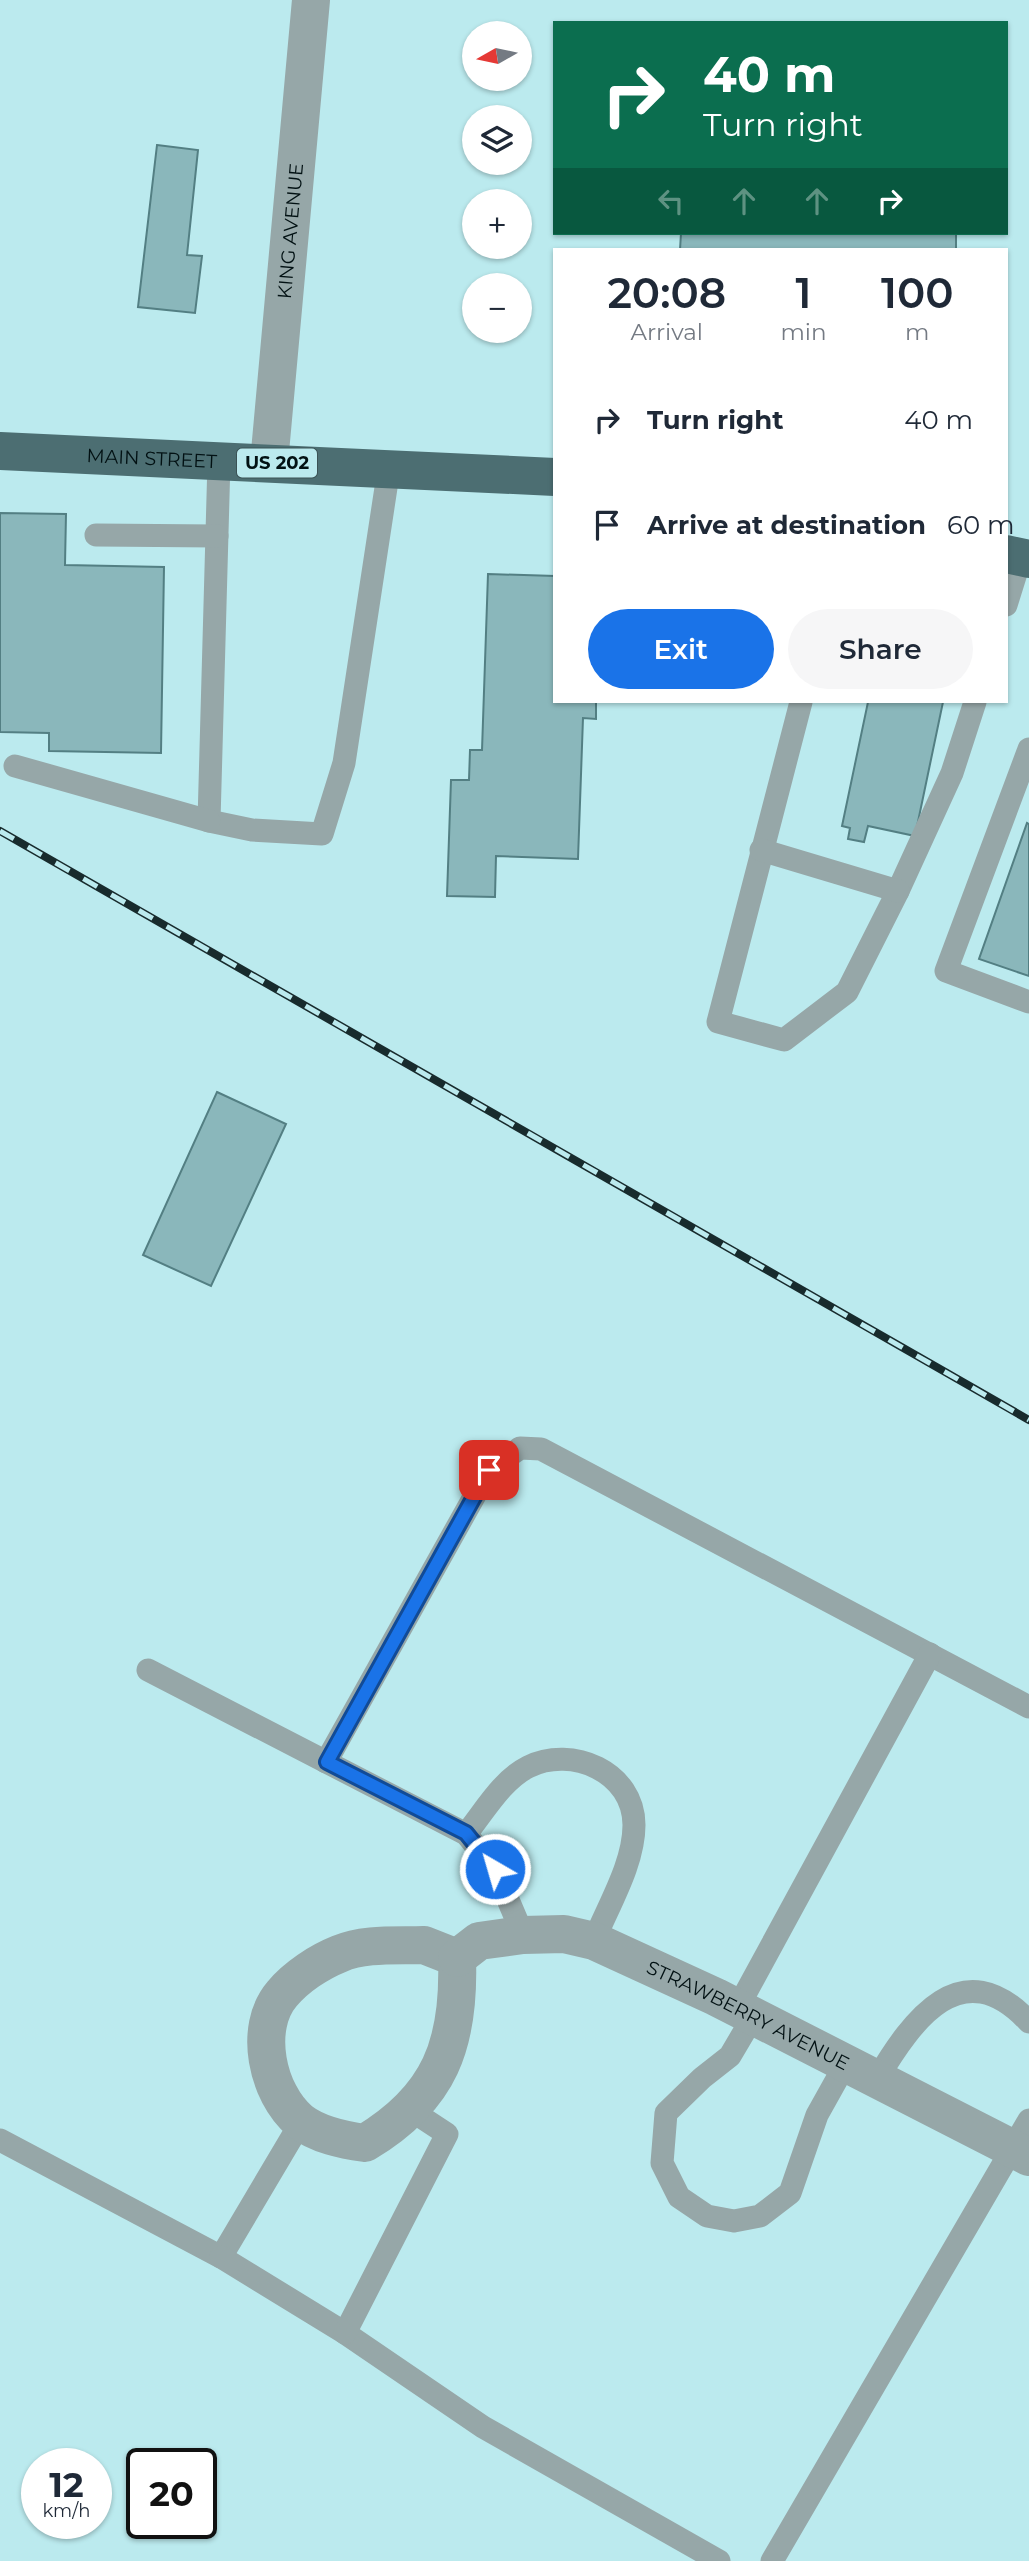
<!DOCTYPE html>
<html lang="en">
<head>
<meta charset="utf-8">
<style>
	body { margin:0; font-family:Montserrat,sans-serif; background:#f6f6f7; color:#1f2937; height:100vh; display:flex; flex-direction:column; font-size:26px; white-space:nowrap }
	* { box-sizing:border-box; margin:0 }
	p { font-size:23px; color:#747a83 }
	.icon { flex:none; width:38px; height:38px; fill:none; stroke:currentColor; stroke-width:2; stroke-linecap:round; stroke-linejoin:round }
	.map { position:relative; flex:1; overflow:hidden }
	.panel { position:absolute; left:553px; top:248px; width:455px; height:455px; display:flex; flex-direction:column; background:#fff; border-radius:0px; box-shadow:0 2px 5px #0004 }
	.panel>* { flex:none }
	.guide { position:absolute; left:553px; top:21px; width:455px; height:214px; border-radius:0px; box-shadow:0 2px 5px #0004; background:#0b6e4f; color:#fff; overflow:hidden }
	.needle { width:46px; rotate:261deg }
	.buttons { position:absolute; left:462px; top:21px; display:grid; gap:14px }
	.buttons a { display:grid; place-items:center; width:70px; height:70px; border-radius:50%; background:#fff; box-shadow:0 2px 5px #0004; font-size:35px }
	.speed { position:absolute; left:21px; top:2448px; display:flex; gap:14px; font-size:35px; font-weight:700; text-align:center }
	.speed>* { display:grid; place-content:center; width:91px; height:91px; border-radius:50%; background:#fff; box-shadow:0 2px 5px #0004; line-height:1 }
	.speed small { font-size:18px; font-weight:400 }
	.speed .limit { border:4px solid #111; border-radius:10px; background:#fff; color:#111 }
	.pin { position:absolute; display:grid; place-items:center; width:60px; height:60px; color:#fff; margin:-30px; border-radius:14px; box-shadow:0 4px 10px #0006 }
	.me { position:absolute; width:77px; margin:-38px; rotate:322deg; stroke-linejoin:round; filter:drop-shadow(0 0 5px #0008) }
	.turn { display:flex; align-items:center; gap:24px; height:147px; padding:0 35px; font-size:32px }
	.turn .icon { width:91px; height:91px; stroke-width:2.5 }
	.turn b { display:block; font-size:49px; line-height:60px }
	.lanes { display:flex; align-items:center; height:66px; padding:0 35px; background:#0003; justify-content:center; gap:35px; direction:ltr }
	.lanes .off { opacity:.35 }
	.eta { display:flex; justify-content:space-evenly; align-items:center; height:119px; text-align:center }
	.eta b { font-size:42px; font-weight:600; line-height:49px }
	.primary-button { display:flex; gap:14px; margin-top:auto; padding:14px 35px }
	.primary-button a { flex:1; height:80px; border-radius:42px; background:#1a73e8; color:#fff; font-size:28px; font-weight:600; line-height:80px; text-align:center }
	.primary-button a+a { background:#f6f6f7; color:#1f2937 }
	ul { padding:0; list-style:none }
	li { display:flex; align-items:center; gap:21px; height:105px; padding:0 35px }
	li div { flex:1 }
	li b { display:block; font-size:26px }
	li em { font-style:normal }
	.map>svg:first-child { display:block }
	.building { fill:#8ab7bb; stroke:#537f83; stroke-width:2 }
	.lines { fill:none; stroke-linecap:round; stroke-linejoin:round }
	.service { stroke:#96a7a8; stroke-width:23 }
	.minor { stroke:#96a7a8; stroke-width:38 }
	.trunk { stroke:#4c6e72; stroke-width:38 }
	.rail-casing { stroke:#182b2d; stroke-width:8 }
	.rail { stroke:#bbeaee; stroke-width:5; stroke-dasharray:16; stroke-linecap:butt }
	.route-casing { stroke:#114b97; stroke-width:18 }
	.route { stroke:#1a73e8; stroke-width:12 }
	.labels { text-anchor:middle; dominant-baseline:central; stroke-width:5; stroke-linejoin:round; paint-order:stroke }
	.shield { fill:#bbeaee; stroke:#3a5255; stroke-width:2 }
	.shield-label { font-size:18px; font-weight:bold; fill:#021113 }
	.street-label { font-size:19px; fill:#021113; stroke:#bbeaee }
</style>
</head>
<body>
<div class="map">
<svg width="1029" height="2561" viewBox="0 0 1029 2561">
	<rect width="100%" height="100%" fill="#bbeaee"/>
	<g class="building">
		<path d="M157 145 198 150 187 255 202 256 195 313 138 307Z"/>
		<path d="M681 233H956V250H680Z"/>
		<path d="M0 513 66 514 65 565 164 567 161 753 49 751V733L0 732Z"/>
		<path d="M488 574 555 576V702H596V719L583 718 578 859 496 856 495 897 447 896 451 780H469L470 750H482Z"/>
		<path d="M868 702H943L915 836 868 826 864 842 848 839 850 828 842 826Z"/>
		<path d="M1027 823 1029 824V976L979 959Z"/>
		<path d="M217 1092 286 1124 211 1286 143 1255Z"/>
	</g>
	<g class="lines">
		<g class="service">
			<path d="M219 461 209 821 252 830 322 834 344 763 389 468"/>
			<path d="M96 535 217 536"/>
			<path d="M1006 605 1021 557"/>
			<path d="M801 702 718 1022 784 1040 847 992 898 891 952 773 975 702"/>
			<path d="M1029 749 946 971 1029 1002"/>
			<path d="M15 766 209 821"/>
			<path d="M761 850 898 891"/>
			<path d="M148 1670 466 1834 495 1869 523 1935"/>
			<path d="M326 1762 489 1470 520 1448 541 1449 1029 1707"/>
			<path d="M466 1834C484 1812 502 1780 528 1767 572 1745 634 1772 634 1825 634 1864 608 1906 594 1941"/>
			<path d="M738 2007 930 1654"/>
			<path d="M753 2017 730 2056 702 2078 666 2113 662 2163 679 2197 707 2216 734 2221 760 2216 790 2193 817 2115 846 2063"/>
			<path d="M877 2079C912 2020 962 1950 1029 2022"/>
			<path d="M0 2140 221 2257 301 2122"/>
			<path d="M221 2257 345 2333 483 2427 719 2561"/>
			<path d="M345 2333 447 2134 412 2111"/>
			<path d="M772 2561 1029 2120"/>
		</g>
		<g class="minor">
			<path id="s1" d="M269 463 311 0"/>
			<path d="M424 1945 457 1958C460 2044 440 2098 365 2143 343 2140 318 2135 300 2121 267 2093 253 2028 282 1994 296 1977 319 1962 339 1954 365 1943 396 1946 424 1945Z"/>
			<path id="s2" d="M457 1958 479 1941 523 1935 564 1934 594 1941 716 1997 1029 2157"/>
		</g>
		<g class="trunk">
			<path id="s3" d="M0 451 555 477"/>
			<path d="M1006 554 1029 559"/>
		</g>
		<defs>
			<path id="rail" d="M0 831 1029 1420"/>
		</defs>
		<use href="#rail" class="rail-casing"/>
		<use href="#rail" class="rail"/>
	</g>
	<g class="lines">
		<defs>
			<path id="route" d="M489 1470 327 1762 466 1833 495 1869"/>
		</defs>
		<use href="#route" class="route-casing"/>
		<use href="#route" class="route"/>
	</g>
	<g class="labels">
		<rect class="shield" x="237" y="448.5" width="80" height="29" rx="5"/>
		<g class="shield-label">
			<text x="277" y="463">US 202</text>
		</g>
		<g class="street-label">
			<text stroke="none"><textPath href="#s1" startOffset="233">KING AVENUE</textPath></text>
			<text stroke="none"><textPath href="#s3" startOffset="152">MAIN STREET</textPath></text>
			<text stroke="none"><textPath href="#s2" startOffset="315">STRAWBERRY AVENUE</textPath></text>
		</g>
	</g>
</svg>
<div class="buttons">
<a><svg class="needle" viewBox="-14 -14 28 28"><path d="M0-13l5 13h-10z" fill="#e53935"/><path d="M0 13l5-13h-10z" fill="#747a83"/></svg></a>
<a><svg class="icon" aria-label="layers" viewBox="0 0 24 24"><path d="M12 4l9 5-9 5-9-5zM3 14l9 5 9-5"/></svg></a>
<a>+</a>
<a>−</a>
</div>
<div class="speed"><div>12<small>km/h</small></div><div class="limit">20</div></div>
<div class="pin" style="left:489px;top:1470px;background:#d93025"><svg class="icon" aria-label="arrive" viewBox="0 0 24 24"><path d="M6 21V4h12l-3 4 3 4H6"/></svg></div>
<svg class="me" style="left:495px;top:1869px" viewBox="-20 -20 40 40"><circle r="17" fill="#1a73e8" stroke="#fff" stroke-width="3"/><path d="M0-11L8 9 0 5-8 9z" fill="#fff"/></svg>
<div class="guide">
<div class="turn"><svg class="icon" aria-label="right" viewBox="0 0 24 24"><path d="M7 20v-9h11M14 6l5 5-5 5"/></svg><div><b>40 m</b>Turn right</div></div>
<div class="lanes"><svg class="icon off" aria-label="left" viewBox="0 0 24 24"><path d="M17 20v-9H6M10 6l-5 5 5 5"/></svg><svg class="icon off" aria-label="ahead" viewBox="0 0 24 24"><path d="M12 20V5M6 11l6-6 6 6"/></svg><svg class="icon off" aria-label="ahead" viewBox="0 0 24 24"><path d="M12 20V5M6 11l6-6 6 6"/></svg><svg class="icon" aria-label="right" viewBox="0 0 24 24"><path d="M7 20v-9h11M14 6l5 5-5 5"/></svg></div>
</div>
<section class="panel">
<div class="eta">
<div><b>20:08</b><p>Arrival</p></div>
<div><b>1</b><p>min</p></div>
<div><b>100</b><p>m</p></div>
</div>
<ul>
<li><svg class="icon" aria-label="right" viewBox="0 0 24 24"><path d="M7 20v-9h11M14 6l5 5-5 5"/></svg><div><b>Turn right</b></div><em>40 m</em></li>
<li><svg class="icon" aria-label="arrive" viewBox="0 0 24 24"><path d="M6 21V4h12l-3 4 3 4H6"/></svg><div><b>Arrive at destination</b></div><em>60 m</em></li>
</ul>
<div class="primary-button"><a>Exit</a><a>Share</a></div>
</section>
</div>
</body>
</html>
